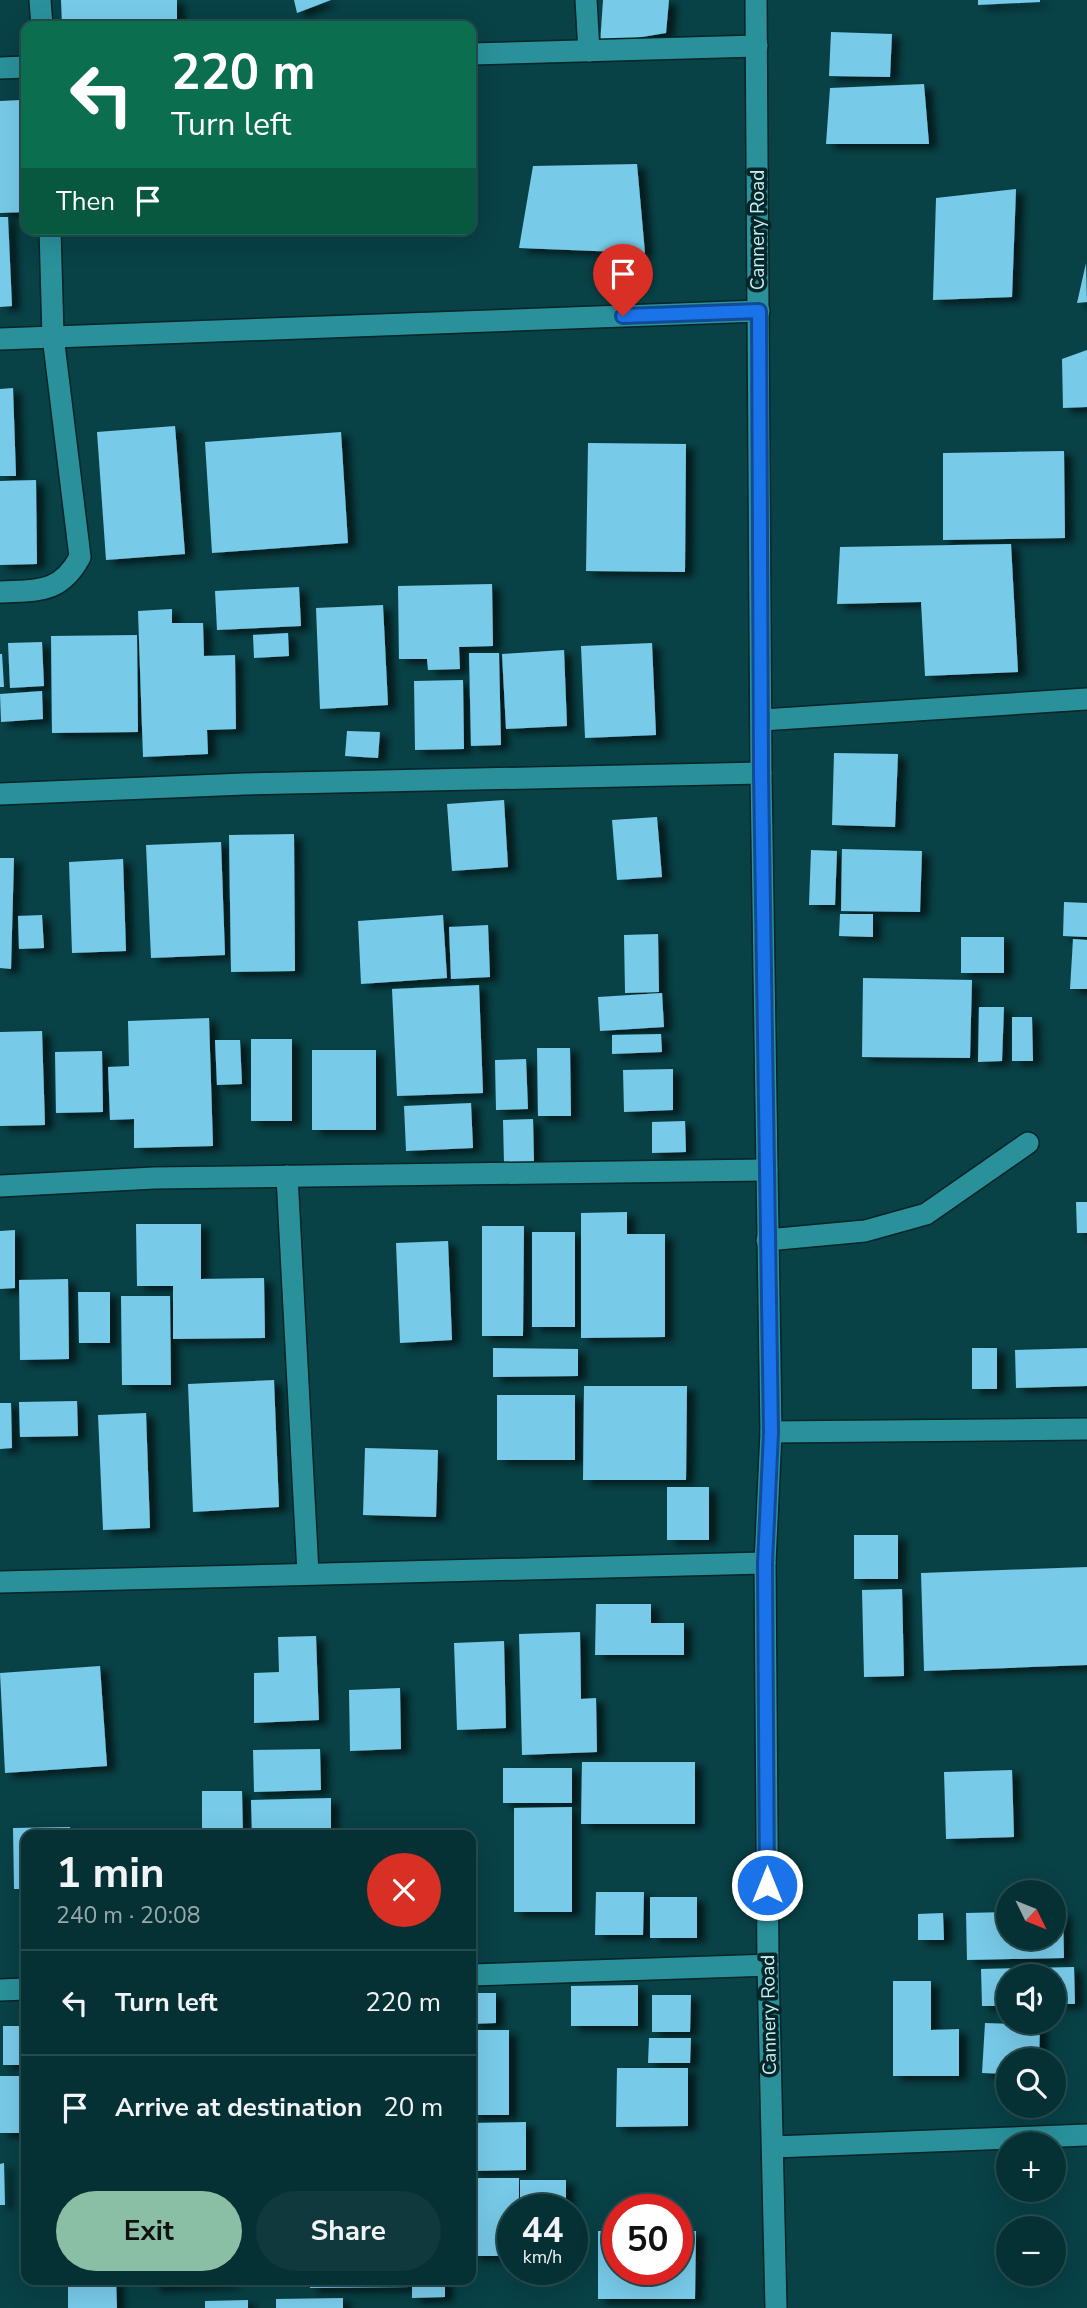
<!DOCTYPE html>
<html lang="en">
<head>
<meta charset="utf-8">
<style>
	body { margin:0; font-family:"Nunito Sans",sans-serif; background:#0f393c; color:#f1f3f6; height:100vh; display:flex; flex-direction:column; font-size:26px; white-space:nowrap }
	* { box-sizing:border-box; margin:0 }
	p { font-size:23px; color:#98a9ac }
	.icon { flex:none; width:38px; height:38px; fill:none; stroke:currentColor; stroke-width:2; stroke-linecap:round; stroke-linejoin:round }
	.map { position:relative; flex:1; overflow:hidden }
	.panel { position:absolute; left:21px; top:1830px; width:455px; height:455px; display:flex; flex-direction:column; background:#063134; border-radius:14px; box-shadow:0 7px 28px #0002,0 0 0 2px #274c4f }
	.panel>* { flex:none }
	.banner { position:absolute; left:21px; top:21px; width:455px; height:214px; border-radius:14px; box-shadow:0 7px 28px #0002,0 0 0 2px #274c4f; background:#0b6e4f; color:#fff; overflow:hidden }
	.needle { width:46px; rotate:133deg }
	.fabs { position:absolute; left:996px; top:1880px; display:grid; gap:14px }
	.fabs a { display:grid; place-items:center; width:70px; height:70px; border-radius:50%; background:#063134; box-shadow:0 7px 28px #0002,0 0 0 2px #274c4f; font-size:35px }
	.speed { position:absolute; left:497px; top:2194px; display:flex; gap:14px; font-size:35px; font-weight:700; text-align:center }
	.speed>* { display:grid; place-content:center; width:91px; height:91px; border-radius:50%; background:#063134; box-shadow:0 7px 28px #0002,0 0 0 2px #274c4f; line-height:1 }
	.speed small { font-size:18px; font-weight:400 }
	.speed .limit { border:10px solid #d22; background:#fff; color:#111 }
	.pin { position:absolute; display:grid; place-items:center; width:60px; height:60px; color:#fff; margin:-72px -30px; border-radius:50% 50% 50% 0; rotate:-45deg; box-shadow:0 0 7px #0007 }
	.pin .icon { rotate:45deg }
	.me { position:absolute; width:77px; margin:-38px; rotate:0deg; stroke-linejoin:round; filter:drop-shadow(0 0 5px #0008) }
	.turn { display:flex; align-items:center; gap:24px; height:147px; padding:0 35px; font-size:32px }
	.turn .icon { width:91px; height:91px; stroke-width:2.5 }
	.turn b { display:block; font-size:49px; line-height:60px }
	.then { display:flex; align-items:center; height:66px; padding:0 35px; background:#0003; gap:14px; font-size:26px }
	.round { display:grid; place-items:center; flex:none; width:74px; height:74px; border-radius:37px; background:#0f393c }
	.head { display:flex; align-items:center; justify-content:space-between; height:119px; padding:0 35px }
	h1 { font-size:42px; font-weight:700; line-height:52px }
	.cta { display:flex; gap:14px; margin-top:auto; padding:14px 35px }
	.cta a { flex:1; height:80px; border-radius:42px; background:#8abfa5; color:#111; font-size:28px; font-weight:700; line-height:80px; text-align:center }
	.cta a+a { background:#0f393c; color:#f1f3f6 }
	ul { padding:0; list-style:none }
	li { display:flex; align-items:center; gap:21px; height:105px; padding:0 35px; border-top:2px solid #274c4f }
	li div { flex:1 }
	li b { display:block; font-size:26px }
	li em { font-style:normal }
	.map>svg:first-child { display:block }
	.building { fill:#78cae9; filter:url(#shadow) }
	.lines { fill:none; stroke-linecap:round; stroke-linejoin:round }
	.service-casing { stroke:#052528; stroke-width:24 }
	.minor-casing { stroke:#052528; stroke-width:24 }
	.secondary-casing { stroke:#052528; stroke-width:24 }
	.service { stroke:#2a919b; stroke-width:21 }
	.minor { stroke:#2a919b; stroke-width:21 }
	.secondary { stroke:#2a919b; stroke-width:21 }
	.route-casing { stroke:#114b97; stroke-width:18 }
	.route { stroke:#1a73e8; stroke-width:12 }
	.labels { text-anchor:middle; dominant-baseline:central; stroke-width:7; stroke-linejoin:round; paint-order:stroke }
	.street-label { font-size:19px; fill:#c4f0f4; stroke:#052528 }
</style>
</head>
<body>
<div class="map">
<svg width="1087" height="2308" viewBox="0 0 1087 2308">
	<defs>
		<filter id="shadow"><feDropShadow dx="8" dy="4.5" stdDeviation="3.5" flood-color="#0009"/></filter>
	</defs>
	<rect width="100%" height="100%" fill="#084146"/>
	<g class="building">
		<path d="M61 0H177V26H62Z"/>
		<path d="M294 0H331L297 13Z"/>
		<path d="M603 0H669L666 33 600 44Z"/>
		<path d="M978 0H1040V2L978 5Z"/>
		<path d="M831 32 892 34 890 77 829 76Z"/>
		<path d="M924 84 929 144H826L830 88Z"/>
		<path d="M21 100 26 212 0 213V101Z"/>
		<path d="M637 164 645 253 519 248 533 166Z"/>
		<path d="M1016 189 1012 297 933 300 936 198Z"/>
		<path d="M0 217H8L12 306 0 307Z"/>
		<path d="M1086 263 1087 302 1077 303Z"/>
		<path d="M1087 350V407L1063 408 1062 359Z"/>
		<path d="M13 388 16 476H0V389Z"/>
		<path d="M175 426 185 554 106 560 97 432Z"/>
		<path d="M341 432 348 543 212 553 205 442Z"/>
		<path d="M588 443 686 444 685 572 586 571Z"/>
		<path d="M1064 451 1065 538 943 540V453Z"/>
		<path d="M36 480 37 564 0 565V481Z"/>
		<path d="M1011 544 1018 672 925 676 921 602 837 604 840 547Z"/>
		<path d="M492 584 493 646 459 647 460 669 428 670 427 659H399L398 586Z"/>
		<path d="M299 587 301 626 217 630 215 591Z"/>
		<path d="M383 605 388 705 320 709 316 608Z"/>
		<path d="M172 609V623H203L204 656 235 655 236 729 207 730 208 754 143 757 138 611Z"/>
		<path d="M288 633 289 656 254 658 253 635Z"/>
		<path d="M137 635 138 732 52 733 51 636Z"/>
		<path d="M42 642 44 686 10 688 8 643Z"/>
		<path d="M652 643 656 735 585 738 581 646Z"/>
		<path d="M564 650 567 726 506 729 502 654Z"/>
		<path d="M469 653H499L501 745 471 746Z"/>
		<path d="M0 654H2L4 687H0Z"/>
		<path d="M463 680 464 749 415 750 414 681Z"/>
		<path d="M42 691 43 719 1 722 0 694Z"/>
		<path d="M347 731 380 732 378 758 345 756Z"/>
		<path d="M834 753 898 754 895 827 832 825Z"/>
		<path d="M504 800 508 867 452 871 447 804Z"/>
		<path d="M657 817 662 877 617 880 612 820Z"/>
		<path d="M294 834 295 971 231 972 229 835Z"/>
		<path d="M221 842 225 955 151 958 146 845Z"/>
		<path d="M842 849 922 851 920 912 841 911Z"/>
		<path d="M811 850 837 851 835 905H809Z"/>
		<path d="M0 858H14L11 969 0 968Z"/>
		<path d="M123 859 126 951 72 953 69 862Z"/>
		<path d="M1064 902 1087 903V937L1063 936Z"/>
		<path d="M840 914H873V937L839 936Z"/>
		<path d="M42 915 44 948 19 949 18 916Z"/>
		<path d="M443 915 447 978 361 984 358 921Z"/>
		<path d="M488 925 490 977 451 979 449 927Z"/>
		<path d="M658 934 659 992 625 993 624 935Z"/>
		<rect x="961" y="937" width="43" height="36"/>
		<path d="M1073 939 1087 940V989H1070Z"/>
		<path d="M863 978 972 980 970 1058 862 1057Z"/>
		<path d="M479 985 483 1093 397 1096 392 989Z"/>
		<path d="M662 993 664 1027 600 1031 598 997Z"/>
		<path d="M979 1007H1004L1002 1061 978 1062Z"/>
		<path d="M1012 1017H1032L1033 1061H1012Z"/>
		<path d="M209 1018 213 1146 134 1148V1119L110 1120 108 1067 129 1066 128 1021Z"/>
		<path d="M42 1031 45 1125 0 1126V1032Z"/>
		<path d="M661 1034 662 1052 612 1054V1035Z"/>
		<rect x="251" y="1039" width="41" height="82"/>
		<path d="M215 1040H240L242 1084 217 1085Z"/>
		<path d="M537 1048H570L571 1116H538Z"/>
		<rect x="312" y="1050" width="64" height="80"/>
		<path d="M102 1051 103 1112 56 1113 55 1052Z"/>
		<path d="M526 1059 528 1109 496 1110 495 1060Z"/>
		<path d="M673 1069V1110L624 1112 623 1070Z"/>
		<path d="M471 1103 473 1148 406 1151 404 1106Z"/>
		<path d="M533 1119 534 1163 504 1164 503 1120Z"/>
		<path d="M685 1121 686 1152 652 1153V1122Z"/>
		<path d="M1076 1202H1087V1233H1077Z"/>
		<path d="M627 1212V1234H665V1337L581 1338V1213Z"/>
		<path d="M136 1224H201V1279L264 1278 265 1338 173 1339V1286H137Z"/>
		<path d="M482 1226H524L523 1336H482Z"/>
		<path d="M15 1230V1288L0 1289V1231Z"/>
		<rect x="532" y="1232" width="43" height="95"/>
		<path d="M448 1241 452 1340 400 1343 396 1243Z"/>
		<path d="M68 1279 69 1359 20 1360 19 1280Z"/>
		<path d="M78 1292H110V1343H79Z"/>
		<path d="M121 1296H170L171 1385H122Z"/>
		<path d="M493 1348 578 1349V1376L493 1377Z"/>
		<rect x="972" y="1348" width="25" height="41"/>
		<path d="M1087 1348V1386L1016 1388 1015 1350Z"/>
		<path d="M274 1380 279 1507 193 1512 188 1384Z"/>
		<path d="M584 1386H687L686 1480H583Z"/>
		<rect x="497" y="1395" width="78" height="65"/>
		<path d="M77 1401 78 1436 20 1437 19 1402Z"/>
		<path d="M0 1403H11L12 1448 0 1449Z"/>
		<path d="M146 1413 150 1528 103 1530 98 1415Z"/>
		<path d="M365 1448 438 1450 436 1517 363 1515Z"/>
		<rect x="667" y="1487" width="42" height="53"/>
		<rect x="854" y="1535" width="44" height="44"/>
		<path d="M1087 1567V1665L924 1671 921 1573Z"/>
		<path d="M902 1589 904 1676 864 1677 862 1590Z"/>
		<path d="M596 1604H651V1623H684V1655H595Z"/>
		<path d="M580 1632 581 1699 596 1698 597 1752 522 1755 519 1634Z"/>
		<path d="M316 1636 319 1720 254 1723V1673L279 1672 278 1637Z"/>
		<path d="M504 1641 506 1728 457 1730 454 1643Z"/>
		<path d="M100 1666 107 1766 5 1773 0 1673Z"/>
		<path d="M400 1688 401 1749 350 1751 349 1690Z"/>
		<path d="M320 1749 321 1790 254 1792 253 1750Z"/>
		<path d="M582 1762H695V1824H581Z"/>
		<rect x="503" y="1768" width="69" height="35"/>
		<path d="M1012 1770 1014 1837 946 1839 944 1772Z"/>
		<path d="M202 1791H242L243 1836H202Z"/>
		<path d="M331 1798V1836H252L251 1800Z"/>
		<path d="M572 1807V1912H514V1808Z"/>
		<path d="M70 1827V1836H26V1889H14L13 1828Z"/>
		<path d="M596 1892H644L643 1935H595Z"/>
		<rect x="650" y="1897" width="47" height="41"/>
		<path d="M1054 1911H1063L1064 1958 967 1960 966 1913 1008 1912V1937H1054Z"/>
		<path d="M943 1913 944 1940H918V1914Z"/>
		<path d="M1074 1967 1075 2004H1054V1976H1008V2006H982L981 1969Z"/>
		<path d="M893 1981H931V2030L959 2029V2076H893Z"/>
		<path d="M638 1985V2026H571V1986Z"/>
		<path d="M471 1993H496V2023L471 2024Z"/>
		<path d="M652 1995H691L690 2032H652Z"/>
		<path d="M985 2023 1040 2025 1039 2060H1008V2074L982 2073Z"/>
		<rect x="3" y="2026" width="23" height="39"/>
		<rect x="471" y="2030" width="38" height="85"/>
		<path d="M649 2038H691L690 2063H648Z"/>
		<path d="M617 2068H688V2126L616 2127Z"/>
		<rect x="0" y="2076" width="26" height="57"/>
		<path d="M526 2122V2170L471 2171V2123Z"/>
		<path d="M4 2163 5 2205H0V2164Z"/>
		<path d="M471 2178H519V2210H513V2256H471Z"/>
		<rect x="520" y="2180" width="46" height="30"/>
		<path d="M598 2231H618V2270H677V2231H696L695 2299H598Z"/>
		<path d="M68 2280H116L117 2308H68Z"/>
		<path d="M151 2280H230L231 2284 152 2287Z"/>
		<path d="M310 2280H409V2287L310 2288Z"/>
		<path d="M412 2280H445V2297L412 2298Z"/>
		<path d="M343 2298V2308H276V2299Z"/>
		<path d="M248 2300V2308H205V2301Z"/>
	</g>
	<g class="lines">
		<defs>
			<g id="service">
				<path d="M586 0 589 51"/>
				<path d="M767 1240 865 1231 926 1214 1028 1143"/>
			</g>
			<g id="minor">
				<path d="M40 0 42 26"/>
				<path d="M471 54 757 46"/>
				<path d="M0 68 26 67"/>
				<path d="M0 339 759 311"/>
				<path d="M0 592C38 590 60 594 80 557L53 336 50 229"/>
				<path d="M761 720 1087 699"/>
				<path d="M0 794 244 784 761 773"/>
				<path d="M287 1176 308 1573"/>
				<path d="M0 1186 154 1178 767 1170"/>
				<path d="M771 1432 1087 1429"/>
				<path d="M0 1582 765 1563"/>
				<path d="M471 1975 768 1965"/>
				<path d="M0 1990 26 1989"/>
				<path d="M773 2147 1087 2135"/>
			</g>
			<path id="secondary" d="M756 0 761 773 771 1432 765 1563 768 1965 776 2308"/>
		</defs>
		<use href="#service" class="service-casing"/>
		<use href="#minor" class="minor-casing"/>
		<use href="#secondary" class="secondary-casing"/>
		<use href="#service" class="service"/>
		<use href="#minor" class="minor"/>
		<use href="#secondary" class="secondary"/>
	</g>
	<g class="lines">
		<defs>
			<path id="route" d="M623 316 759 311 761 773 771 1432 765 1563 767 1885"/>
		</defs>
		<use href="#route" class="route-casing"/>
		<use href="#route" class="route"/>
	</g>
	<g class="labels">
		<g class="street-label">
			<text transform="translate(758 230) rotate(-90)">Cannery Road</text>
			<text transform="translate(769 2015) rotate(-91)">Cannery Road</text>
		</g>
	</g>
</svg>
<div class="fabs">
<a><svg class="needle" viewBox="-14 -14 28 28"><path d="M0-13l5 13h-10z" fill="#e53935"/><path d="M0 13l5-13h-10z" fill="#98a9ac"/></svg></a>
<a><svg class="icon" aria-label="sound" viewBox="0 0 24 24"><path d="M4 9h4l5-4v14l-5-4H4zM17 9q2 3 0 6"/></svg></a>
<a><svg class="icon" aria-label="search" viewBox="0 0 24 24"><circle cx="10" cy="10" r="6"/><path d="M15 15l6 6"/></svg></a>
<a>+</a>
<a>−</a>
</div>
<div class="speed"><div>44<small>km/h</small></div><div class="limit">50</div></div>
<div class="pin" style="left:623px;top:316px;background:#d93025"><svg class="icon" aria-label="arrive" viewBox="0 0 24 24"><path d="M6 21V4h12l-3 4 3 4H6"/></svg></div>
<svg class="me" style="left:767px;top:1885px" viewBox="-20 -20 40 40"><circle r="17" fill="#1a73e8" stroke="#fff" stroke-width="3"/><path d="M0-11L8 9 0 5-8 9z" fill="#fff"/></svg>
<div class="banner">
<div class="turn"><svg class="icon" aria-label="left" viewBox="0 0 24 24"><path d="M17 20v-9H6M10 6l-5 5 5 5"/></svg><div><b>220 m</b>Turn left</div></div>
<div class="then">Then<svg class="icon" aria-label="arrive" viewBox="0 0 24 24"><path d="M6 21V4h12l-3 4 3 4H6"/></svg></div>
</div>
<section class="panel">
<div class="head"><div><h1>1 min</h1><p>240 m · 20:08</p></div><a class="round" style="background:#d93025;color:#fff"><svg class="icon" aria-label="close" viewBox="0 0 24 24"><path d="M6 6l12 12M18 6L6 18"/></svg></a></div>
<ul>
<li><svg class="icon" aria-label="left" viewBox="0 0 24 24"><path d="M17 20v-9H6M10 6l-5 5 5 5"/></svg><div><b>Turn left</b></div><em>220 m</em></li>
<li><svg class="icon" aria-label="arrive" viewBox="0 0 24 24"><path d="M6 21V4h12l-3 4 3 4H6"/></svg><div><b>Arrive at destination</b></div><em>20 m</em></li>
</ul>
<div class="cta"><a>Exit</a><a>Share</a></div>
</section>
</div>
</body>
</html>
